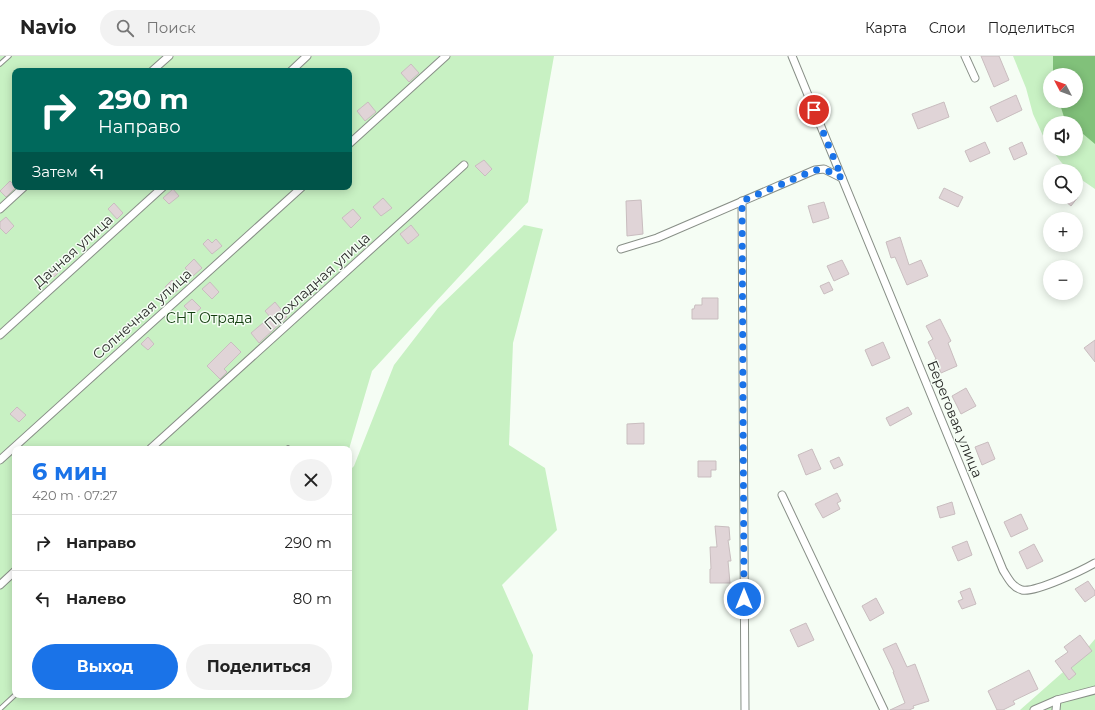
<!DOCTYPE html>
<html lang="ru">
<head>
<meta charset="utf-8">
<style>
	body { margin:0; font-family:Montserrat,sans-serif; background:#f2f2f2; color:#222; height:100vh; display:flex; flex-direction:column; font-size:15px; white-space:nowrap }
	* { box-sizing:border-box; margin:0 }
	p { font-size:13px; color:#767676 }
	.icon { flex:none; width:22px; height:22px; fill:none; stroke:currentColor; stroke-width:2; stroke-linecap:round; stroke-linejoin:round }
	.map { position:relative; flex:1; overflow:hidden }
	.side { position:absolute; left:12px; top:390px; width:340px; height:252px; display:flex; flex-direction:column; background:#fff; border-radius:8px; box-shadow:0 2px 10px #0003 }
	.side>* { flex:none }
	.guide { position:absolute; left:12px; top:12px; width:340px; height:122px; border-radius:8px; box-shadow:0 2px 10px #0003; background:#00695c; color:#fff; overflow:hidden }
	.needle { width:26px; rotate:311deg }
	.buttons { position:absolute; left:1043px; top:12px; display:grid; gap:8px }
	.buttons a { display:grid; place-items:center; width:40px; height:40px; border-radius:50%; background:#fff; box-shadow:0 2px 10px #0003; font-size:20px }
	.pin { position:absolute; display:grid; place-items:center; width:34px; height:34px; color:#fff; margin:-17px; border:2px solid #fff; border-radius:50%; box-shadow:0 1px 4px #0007 }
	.me { position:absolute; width:44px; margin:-22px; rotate:0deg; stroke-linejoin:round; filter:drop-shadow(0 0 3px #0008) }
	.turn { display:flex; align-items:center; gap:14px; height:84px; padding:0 20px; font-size:18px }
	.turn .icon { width:52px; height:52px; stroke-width:2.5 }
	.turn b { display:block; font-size:28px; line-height:34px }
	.then { display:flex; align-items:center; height:38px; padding:0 20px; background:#0003; gap:8px; font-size:15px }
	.round { display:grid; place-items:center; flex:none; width:42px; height:42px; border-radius:21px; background:#f2f2f2 }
	.headline { display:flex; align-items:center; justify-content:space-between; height:68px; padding:0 20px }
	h1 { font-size:24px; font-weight:700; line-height:30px; color:#1a73e8 }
	.cta { display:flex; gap:8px; margin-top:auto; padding:8px 20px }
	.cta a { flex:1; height:46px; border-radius:24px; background:#1a73e8; color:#fff; font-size:16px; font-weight:700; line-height:46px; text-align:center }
	.cta a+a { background:#f2f2f2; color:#222 }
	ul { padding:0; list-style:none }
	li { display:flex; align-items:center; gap:12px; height:56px; padding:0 20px; border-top:1px solid #e0e0e0 }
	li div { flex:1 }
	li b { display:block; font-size:15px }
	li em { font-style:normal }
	header { display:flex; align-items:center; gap:24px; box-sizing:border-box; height:56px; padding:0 20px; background:#fff; border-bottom:1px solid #e0e0e0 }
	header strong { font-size:19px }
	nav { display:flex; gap:22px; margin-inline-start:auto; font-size:14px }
	.search { width:280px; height:36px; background:#f2f2f2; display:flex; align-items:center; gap:10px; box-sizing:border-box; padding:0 14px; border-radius:22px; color:#767676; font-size:15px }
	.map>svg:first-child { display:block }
	.green { fill:#c8f1c3; fill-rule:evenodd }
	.water { fill:#81c17a }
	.building { fill:#e0d4d7; stroke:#c9bdbf }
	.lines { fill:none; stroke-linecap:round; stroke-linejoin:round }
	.lane-casing { stroke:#888f87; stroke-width:5.5 }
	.street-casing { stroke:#888f87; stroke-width:9 }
	.lane { stroke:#fff; stroke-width:3.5 }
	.street { stroke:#fff; stroke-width:7 }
	.route { stroke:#1a73e8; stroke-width:7; stroke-dasharray:0 12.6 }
	.labels { text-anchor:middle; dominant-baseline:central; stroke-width:3; stroke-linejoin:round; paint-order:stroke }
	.street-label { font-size:14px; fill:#2a2c29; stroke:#f5fdf4 }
	.park-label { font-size:14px; fill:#123e0e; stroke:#f5fdf4 }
</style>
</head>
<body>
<header>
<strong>Navio</strong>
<div class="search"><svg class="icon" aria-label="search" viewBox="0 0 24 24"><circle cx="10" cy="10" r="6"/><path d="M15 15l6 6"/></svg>Поиск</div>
<nav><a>Карта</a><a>Слои</a><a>Поделиться</a></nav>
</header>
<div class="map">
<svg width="1095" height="654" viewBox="0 0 1095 654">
	<rect width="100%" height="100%" fill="#f5fdf4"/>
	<g class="green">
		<path d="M0 0H554L528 146 372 315 349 393H15V639H349V415L354 410 394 309 438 252 524 169 543 173 513 287 509 389 545 412 557 474 502 529 533 599 528 654H0ZM15 15H349V131H15Z"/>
		<path d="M1013 0H1095V133L1076 120V115H1070L1061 106 1051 93H1076V67H1050V91L1044 82 1033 58 1026 32ZM1050 19H1076V45H1050Z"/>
		<path d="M1095 583V654H1020L1079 602Z"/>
	</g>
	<path class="water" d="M1053 0H1095V88L1076 72V67H1071L1064 61 1059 45H1076V19H1053Z"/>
	<g class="building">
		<path d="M981 0H999L1009 24 994 31Z"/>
		<path d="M411 8 419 17 409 26 401 17Z"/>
		<path d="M1016 39 1022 54 997 66 990 51Z"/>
		<path d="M368 46 376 56 365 65 357 55Z"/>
		<path d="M944 46 949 61 918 73 912 58Z"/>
		<path d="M985 86 990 97 970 106 965 95Z"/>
		<path d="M1022 86 1027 98 1014 104 1009 92Z"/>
		<path d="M484 104 492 113 485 120 475 110Z"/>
		<path d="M10 125 16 131 6 141 0 135Z"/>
		<path d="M944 132 963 141 958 151 939 142Z"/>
		<path d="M173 133 179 140 169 148 163 142Z"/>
		<path d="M1060 141H1078L1071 150Z"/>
		<path d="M383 142 392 152 381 160 373 151Z"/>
		<path d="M641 144 643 178 627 180 626 145Z"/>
		<path d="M824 146 829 162 813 167 808 150Z"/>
		<path d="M114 147 123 157 117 163 108 153Z"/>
		<path d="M353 153 361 162 351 172 342 162Z"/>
		<path d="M6 161 14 170 6 178 0 172V166Z"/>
		<path d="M411 169 419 179 408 188 400 178Z"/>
		<path d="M900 181 909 209 921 204 928 220 907 229 895 201 891 202 886 186Z"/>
		<path d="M208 183 212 187 216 183 222 190 212 198 203 188Z"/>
		<path d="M194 203 202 212 193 220 185 212Z"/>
		<path d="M842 204 849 218 834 225 827 210Z"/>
		<path d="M57 208 62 213 54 221 48 216Z"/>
		<path d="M172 224 179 233 172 239 165 231Z"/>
		<path d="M210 226 219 236 212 243 202 233Z"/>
		<path d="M829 226 833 234 824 238 820 230Z"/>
		<path d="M702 242H718V263H692V253H694L695 249H702Z"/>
		<path d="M192 243 201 252 193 259 184 250Z"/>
		<path d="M275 246 287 261 259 287 251 277 270 261 265 255Z"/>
		<path d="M940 263 951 285 948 287 957 310 941 317 935 303H936L928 286 933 283 926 270Z"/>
		<path d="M148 281 154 288 148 294 141 288Z"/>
		<path d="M1095 284V306L1084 292Z"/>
		<path d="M231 286 241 296 224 313 227 316 220 323 207 310Z"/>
		<path d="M883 286 890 302 872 310 865 294Z"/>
		<path d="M966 332 976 350 961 358 952 340Z"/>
		<path d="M17 351 26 359 19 366 10 358Z"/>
		<path d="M908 351 912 358 890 370 886 362Z"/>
		<path d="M644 367V388H627V368Z"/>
		<path d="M988 386 995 403 982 409 975 391Z"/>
		<path d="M812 393 821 413 806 419 798 399Z"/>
		<path d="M839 401 843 409 834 413 830 405Z"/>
		<path d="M698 405H716V414H711V421H698Z"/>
		<path d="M837 437 841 445 837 447 840 453 823 462 815 448Z"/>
		<path d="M952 446 955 458 940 462 937 451Z"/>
		<path d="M1021 458 1028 473 1011 481 1004 466Z"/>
		<path d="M715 470 729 471 730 484H728L731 505H728L730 527H710V513H711L710 491H717Z"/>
		<path d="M967 485 972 499 958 505 952 491Z"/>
		<path d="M1034 488 1043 505 1027 513 1019 496Z"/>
		<path d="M1088 525 1095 535V539L1085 546 1075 533Z"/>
		<path d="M970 532 976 548 962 553 958 545 963 543 960 536Z"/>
		<path d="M876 542 884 557 870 565 862 550Z"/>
		<path d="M806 567 814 584 798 591 790 574Z"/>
		<path d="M1080 579 1092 595 1071 612 1076 618 1069 624 1055 605 1068 596 1064 591Z"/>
		<path d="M896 587 907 611 915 608 929 645 913 650 914 652 909 654H890L905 647 893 616H894L883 593Z"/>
		<path d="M1029 614 1038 633 1013 645 1015 648 1003 654H997L988 635Z"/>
	</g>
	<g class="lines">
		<defs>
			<g id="lane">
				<path d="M0 8 9 0"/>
				<path d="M287 393 288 392"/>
				<path d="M0 653 15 639"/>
			</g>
			<g id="street">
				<path d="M792 0 1003 514C1008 522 1012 531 1022 534 1035 537 1083 514 1095 507"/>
				<path d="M965 0 975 22"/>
				<path d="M152 15 169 0"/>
				<path d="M291 15 307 0"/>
				<path d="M349 88 446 0"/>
				<path d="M742 145 745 654"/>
				<path d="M0 153 24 131"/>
				<path d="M621 193 657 182 815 114 824 113 842 122"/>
				<path d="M0 279 163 131"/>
				<path d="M150 393 464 109"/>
				<path d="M0 404 302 131"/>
				<path d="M782 439 884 654"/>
				<path d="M0 529 15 515"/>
				<path d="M1034 654 1057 644 1095 634"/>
				<path d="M1056 654 1057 644"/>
			</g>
		</defs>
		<use href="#lane" class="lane-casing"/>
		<use href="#street" class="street-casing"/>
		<use href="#lane" class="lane"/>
		<use href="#street" class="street"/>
	</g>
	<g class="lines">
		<path class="route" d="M744 543 742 145 815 114C826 113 832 116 842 122L814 54"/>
	</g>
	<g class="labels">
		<g class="street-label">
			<text transform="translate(73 195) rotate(-42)">Дачная улица</text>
			<text transform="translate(317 225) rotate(-42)">Прохладная улица</text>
			<text transform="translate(142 258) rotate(-42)">Солнечная улица</text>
			<text transform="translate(955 363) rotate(68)">Береговая улица</text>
		</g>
		<g class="park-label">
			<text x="209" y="262">СНТ Отрада</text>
		</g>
	</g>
</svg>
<div class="buttons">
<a><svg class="needle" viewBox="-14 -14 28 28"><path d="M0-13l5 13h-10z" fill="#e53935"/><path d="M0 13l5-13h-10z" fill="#767676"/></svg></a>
<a><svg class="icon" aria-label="sound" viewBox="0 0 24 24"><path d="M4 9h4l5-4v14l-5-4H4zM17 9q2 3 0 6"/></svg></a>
<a><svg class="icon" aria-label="search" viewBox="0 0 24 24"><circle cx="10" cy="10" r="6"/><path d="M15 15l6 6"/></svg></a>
<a>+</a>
<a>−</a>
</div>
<div class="pin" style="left:814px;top:54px;background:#d93025"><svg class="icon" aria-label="arrive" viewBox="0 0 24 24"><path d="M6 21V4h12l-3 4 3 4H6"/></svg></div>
<svg class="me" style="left:744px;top:543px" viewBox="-20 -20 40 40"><circle r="17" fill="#1a73e8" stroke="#fff" stroke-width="3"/><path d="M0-11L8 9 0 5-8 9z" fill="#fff"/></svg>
<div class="guide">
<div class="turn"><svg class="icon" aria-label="right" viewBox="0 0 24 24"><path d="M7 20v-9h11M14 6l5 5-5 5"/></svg><div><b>290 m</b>Направо</div></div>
<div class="then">Затем<svg class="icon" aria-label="left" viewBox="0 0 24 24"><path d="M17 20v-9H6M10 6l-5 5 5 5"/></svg></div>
</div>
<section class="side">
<div class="headline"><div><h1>6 мин</h1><p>420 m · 07:27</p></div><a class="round"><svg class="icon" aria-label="close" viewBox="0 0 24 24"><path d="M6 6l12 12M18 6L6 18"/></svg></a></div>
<ul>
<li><svg class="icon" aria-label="right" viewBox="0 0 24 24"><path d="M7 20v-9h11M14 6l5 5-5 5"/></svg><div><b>Направо</b></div><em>290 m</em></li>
<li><svg class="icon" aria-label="left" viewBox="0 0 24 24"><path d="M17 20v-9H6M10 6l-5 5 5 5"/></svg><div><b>Налево</b></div><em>80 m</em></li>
</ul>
<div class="cta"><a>Выход</a><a>Поделиться</a></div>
</section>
</div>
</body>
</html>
